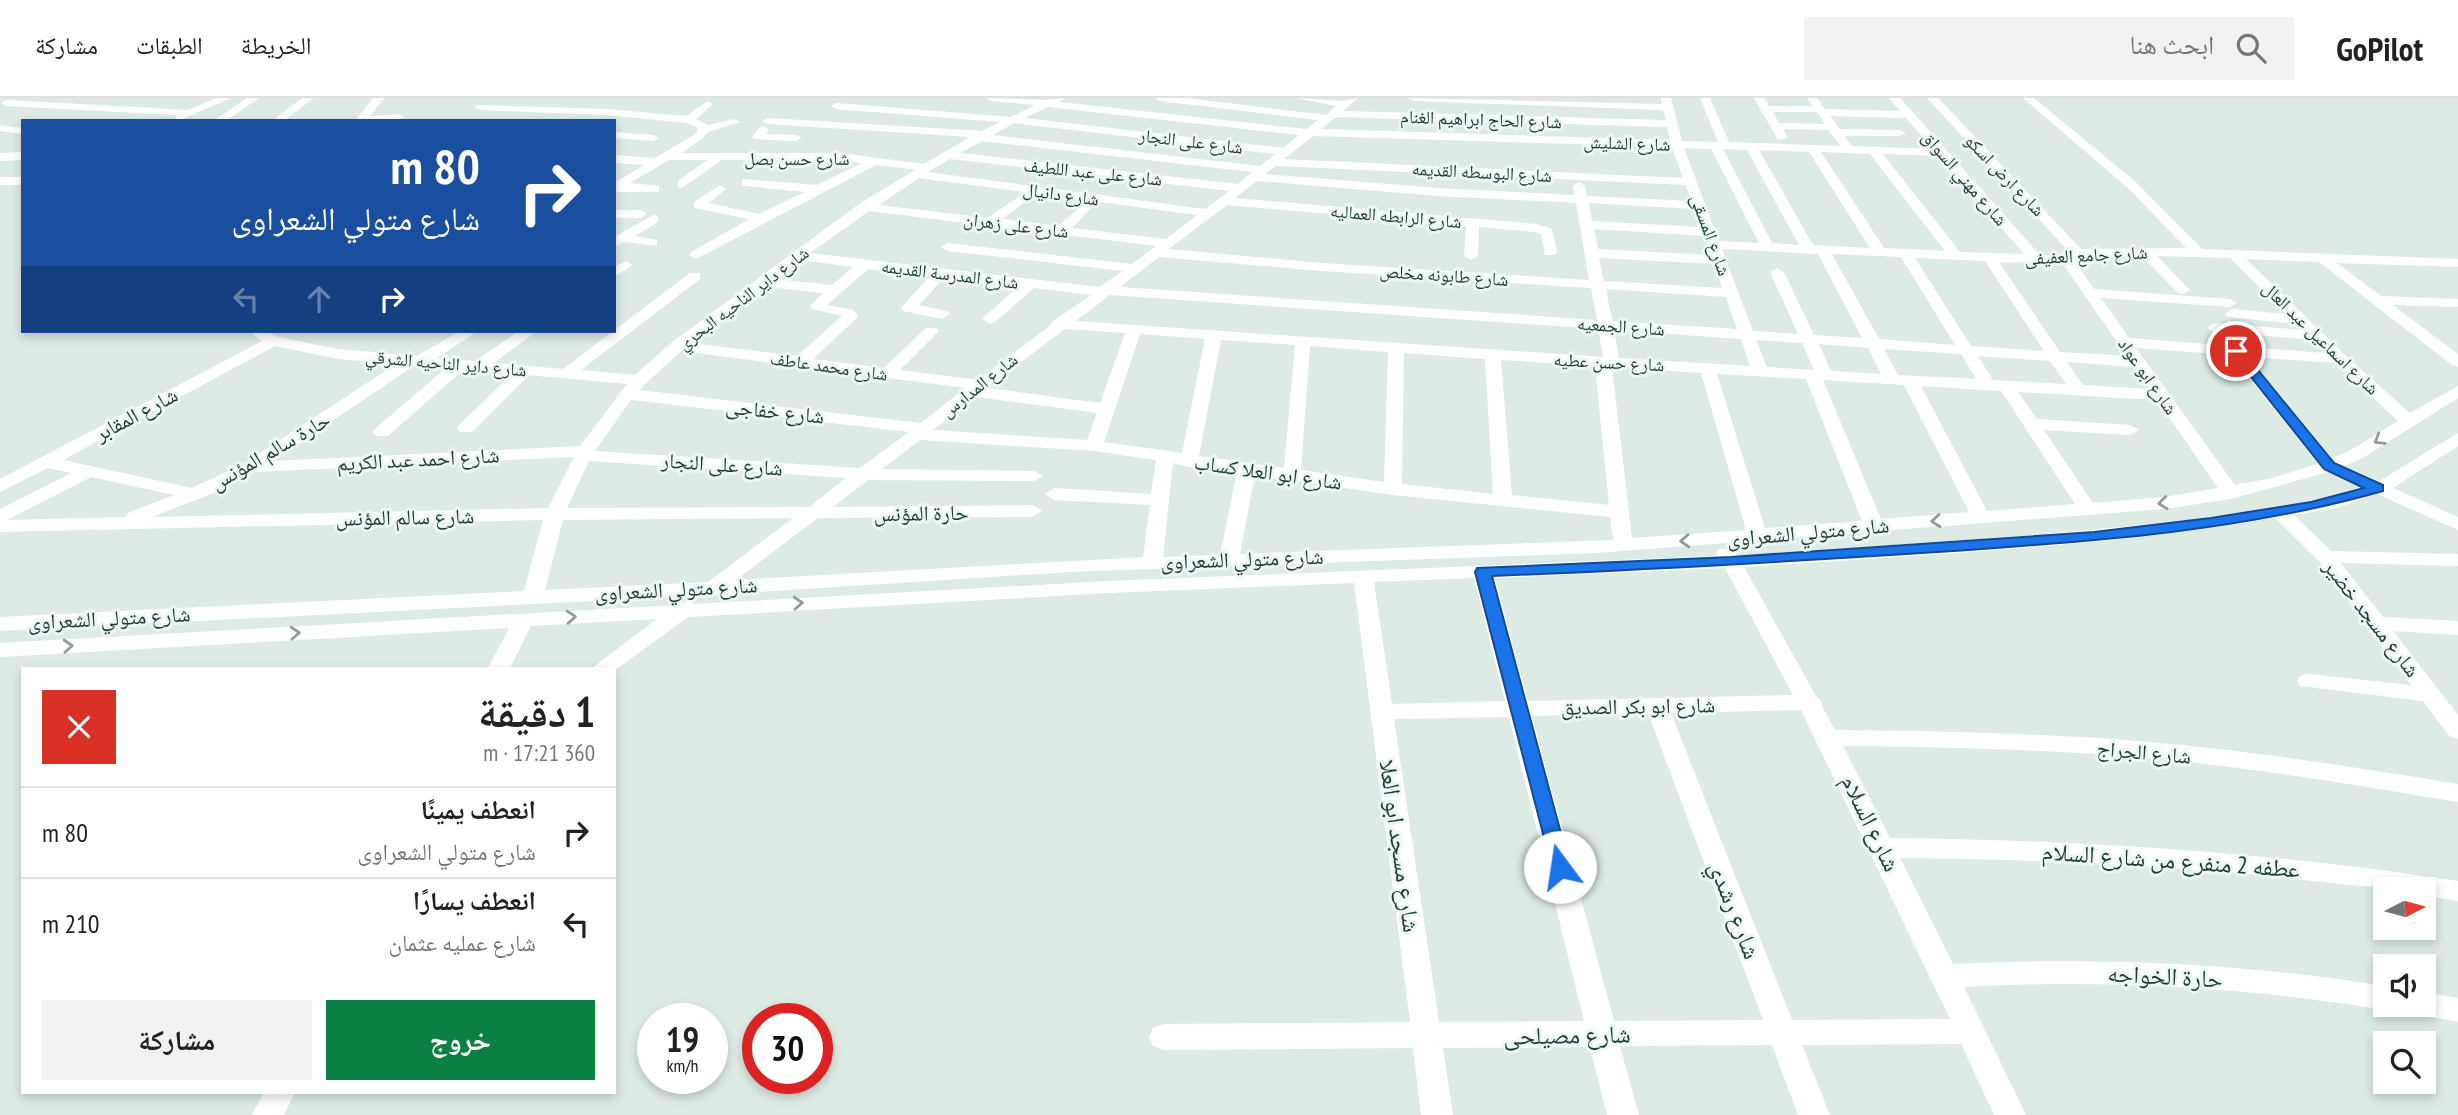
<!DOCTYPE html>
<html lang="ar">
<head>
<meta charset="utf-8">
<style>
	body { margin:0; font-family:"PT Sans Narrow","Noto Naskh Arabic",sans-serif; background:#f2f2f2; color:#222; direction:rtl; height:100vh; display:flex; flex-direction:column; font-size:26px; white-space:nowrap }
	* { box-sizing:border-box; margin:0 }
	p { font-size:23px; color:#767676 }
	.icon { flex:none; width:38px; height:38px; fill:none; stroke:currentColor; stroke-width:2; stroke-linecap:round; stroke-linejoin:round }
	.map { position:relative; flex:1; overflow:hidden; direction:ltr }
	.sheet { position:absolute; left:21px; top:569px; width:595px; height:427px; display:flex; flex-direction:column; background:#fff; border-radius:0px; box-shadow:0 4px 10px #0003; direction:rtl }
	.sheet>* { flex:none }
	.hud { position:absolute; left:21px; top:21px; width:595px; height:214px; border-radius:0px; box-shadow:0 4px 10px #0003; direction:rtl; background:#1a4fa0; color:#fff; overflow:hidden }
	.needle { width:46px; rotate:84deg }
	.buttons { position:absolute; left:2373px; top:779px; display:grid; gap:14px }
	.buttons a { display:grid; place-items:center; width:63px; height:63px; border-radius:0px; background:#fff; box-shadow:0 4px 10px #0003; font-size:35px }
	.speed { position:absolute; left:637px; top:905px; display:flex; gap:14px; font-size:35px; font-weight:700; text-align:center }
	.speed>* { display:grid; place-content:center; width:91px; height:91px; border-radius:50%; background:#fff; box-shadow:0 4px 10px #0003; line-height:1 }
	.speed small { font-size:18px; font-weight:400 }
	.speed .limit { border:10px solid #d22; background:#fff; color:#111 }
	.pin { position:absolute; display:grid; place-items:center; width:60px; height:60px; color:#fff; margin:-30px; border:4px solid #fff; border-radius:50%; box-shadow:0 2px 7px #0007 }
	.me { position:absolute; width:77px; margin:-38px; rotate:346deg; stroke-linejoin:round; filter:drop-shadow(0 0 5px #0008) }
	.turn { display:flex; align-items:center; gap:24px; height:147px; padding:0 21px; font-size:32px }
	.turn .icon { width:91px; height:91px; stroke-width:2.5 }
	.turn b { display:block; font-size:49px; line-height:60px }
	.lanes { display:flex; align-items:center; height:66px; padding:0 21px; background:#0003; justify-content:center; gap:35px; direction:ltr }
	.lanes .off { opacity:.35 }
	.round { display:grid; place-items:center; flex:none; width:74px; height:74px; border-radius:0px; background:#f2f2f2 }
	.overview { display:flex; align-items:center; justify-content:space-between; height:119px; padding:0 21px }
	h1 { font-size:42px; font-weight:800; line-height:52px }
	.primary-button { display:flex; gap:14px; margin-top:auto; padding:14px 21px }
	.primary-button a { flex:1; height:80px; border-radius:0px; background:#0b8043; color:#fff; font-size:28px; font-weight:800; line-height:80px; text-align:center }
	.primary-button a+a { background:#f2f2f2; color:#222 }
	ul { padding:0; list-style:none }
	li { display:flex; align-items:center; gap:21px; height:91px; padding:0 21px; border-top:2px solid #e0e0e0 }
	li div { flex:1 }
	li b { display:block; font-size:26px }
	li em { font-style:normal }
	header { display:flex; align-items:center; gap:42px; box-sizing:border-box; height:98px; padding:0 35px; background:#fff; border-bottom:2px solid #e0e0e0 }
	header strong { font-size:33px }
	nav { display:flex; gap:38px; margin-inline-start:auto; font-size:24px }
	.search { width:490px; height:63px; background:#f2f2f2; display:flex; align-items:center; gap:18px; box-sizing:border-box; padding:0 24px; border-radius:0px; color:#767676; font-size:26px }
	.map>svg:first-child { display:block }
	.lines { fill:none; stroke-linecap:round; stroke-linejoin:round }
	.minor { fill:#fff; fill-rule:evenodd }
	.oneway { stroke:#8e9e98 }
	.route { fill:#1a73e8; stroke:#114b97; stroke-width:2 }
	.labels { text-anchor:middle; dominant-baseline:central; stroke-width:6; stroke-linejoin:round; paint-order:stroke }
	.far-street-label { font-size:18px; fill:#1d3d32; stroke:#eef8f2 }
	.street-label { font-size:21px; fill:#1d3d32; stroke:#eef8f2 }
	.near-street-label { font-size:24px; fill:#1d3d32; stroke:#eef8f2 }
</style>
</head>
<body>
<header>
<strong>GoPilot</strong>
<div class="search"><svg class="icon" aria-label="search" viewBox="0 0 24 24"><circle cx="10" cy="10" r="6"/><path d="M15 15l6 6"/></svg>ابحث هنا</div>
<nav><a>الخريطة</a><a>الطبقات</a><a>مشاركة</a></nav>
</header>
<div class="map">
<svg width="2458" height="1017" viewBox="0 0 2458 1017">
	<rect width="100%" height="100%" fill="#ddebe4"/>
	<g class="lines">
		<g class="minor">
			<path d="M217 0H231L180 22 176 21V17L6 8 1 5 6 2 188 12Z"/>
			<path d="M247 0H259L226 23H213Z"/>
			<path d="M302 0H314L284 23H272Z"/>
			<path d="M373 0H384L370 18 400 16 405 19 394 23H355Z"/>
			<path d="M986 0 1047 2 1065 0 1059 4 1306 31 1318 22 1160 3 1155 0H1187L1326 17 1336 8 1296 0 1343 3 1358 0 1343 13 1666 22 1663 12 1413 3 1408 0 1662 6 1661 0H1671L1682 43 1718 44 1700 0H1710L1729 44 1840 48 1829 32 1783 31 1788 40 1778 42 1754 0H1764L1769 8H1812L1807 0H1817L1825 11 1900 13 1889 0H1900L2040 157H2063L2069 154 1927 0H1938L2081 151 2186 150 2129 91 2023 0H2034L2137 85 2202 151 2458 161V169L2337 165 2381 198 2458 201V209L2393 207 2458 256V269L2452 267 2319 164 2246 161 2346 258 2410 315 2458 288V300L2361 361 2344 368 2379 383 2458 335V348L2393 390 2458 419V432L2377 396 2336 410 2294 417 2331 453 2458 456V468L2341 465 2383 519 2458 523V537L2393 533 2458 617V641L2450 639 2423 603 2300 588 2297 583 2300 578 2308 576 2411 587 2319 463 2275 420C2100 450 1921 457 1744 469L1816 598 1822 604 1821 606 1835 632C1939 633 2044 635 2148 644 2252 653 2355 669 2458 686V704C2355 687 2251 669 2147 660 2046 651 1944 649 1843 648L1890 740C2081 742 2270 754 2458 783V803L2424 798V791C2358 791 2291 779 2224 774 2116 765 2008 761 1900 760L1953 866C2098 859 2241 865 2385 888V906H2396L2385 912C2245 889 2105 881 1964 889L2026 1017H1994L1961 946 1802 947 1830 1017H1798L1772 947 1620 948 1639 1017H1607L1590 949 1443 950 1453 1017H1421L1413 950 1164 952 1153 948 1149 939 1153 930 1164 926 1410 924 1354 485 1109 495 688 519 614 573 592 570 657 521 531 528 510 570H488L509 530 0 559V545L677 507 687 504 695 506 1109 483 1718 458 1716 455 1719 451H1733L1737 458C1872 448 2007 441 2141 427 2214 419 2292 412 2361 389L2328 374 2231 401 2164 411 1597 455 1069 474 712 497 0 533V519L524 493 543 422 0 434V411L71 375 48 370 0 394V381L262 243 249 233H267L278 239 338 251 417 258 460 233H478L437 260 475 263 519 233H537L494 265 563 271 690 175H700V181L581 272 635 277 671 245 859 106 915 72 876 67 696 161 689 157 691 154 749 121 694 110V104L720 87 726 91 709 105 759 116 805 94 746 88 742 87V81L817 87 862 65 841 63 722 62 682 90 678 89V83L707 62H669L630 85 659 88V94H614V85L644 67 614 65V57L655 60 694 37 697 34V29L686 25 607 17 480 12 475 9 476 7 607 11 686 18 708 3 713 6 696 21 708 27 734 21 740 24 708 34 702 41 681 55H841L924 66 970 39 768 26 762 23 768 20 982 33 1000 24 836 11 831 8 836 5 1011 19 1035 7 991 3ZM1048 9 1299 37 1283 50 1025 20ZM1773 14H1817L1825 26 1779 25ZM1830 18 1906 20 1933 51 1852 48 1844 38H1900L1906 35 1900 32 1840 31ZM1336 19 1667 29 1670 42 1321 31ZM1014 25 1275 56 1260 68 993 37ZM1313 38 1672 49 1683 80 1284 61ZM982 43 1252 74 1238 86 960 55ZM1684 50 1711 51 1759 145 1719 143ZM1723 51 1747 52 1799 147 1772 145ZM1759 52 1809 54 1870 150 1813 147ZM1821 54 1870 56 1945 153 1884 150ZM1883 56 1939 58 2024 156 1960 154ZM950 61 1229 93 1205 111 928 74ZM1276 68 1686 87 1691 103 1587 98 1585 88 1579 84 1573 88 1574 97 1438 90 1265 76ZM919 80 1197 117 1166 141 1072 130 1093 108 1087 104 1058 128 1002 121 1024 105V99L1020 98 987 120 879 107ZM1257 83 1438 98 1576 105 1589 182 1322 165 1169 151 1227 107 1466 128 1464 158 1471 162 1478 158 1479 129 1535 134 1541 136 1545 157H1555L1557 154 1552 131 1537 126 1235 100ZM1589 105 1694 111 1701 129 1592 123ZM869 113 1156 148 1132 166 948 145 941 149 948 153 1123 173 1099 189 810 155ZM1594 131 1704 138 1711 157 1598 151ZM1722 151 1818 156 1862 240 1814 237 1784 174 1777 170 1770 174 1798 236 1753 233ZM1832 156 1901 159 1955 247 1879 241ZM2141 157 2178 195 2183 196 2190 192 2157 158 2230 160 2286 216 2233 211 2225 216 2228 219 2296 226 2302 232 2216 225 2211 227 2208 230 2211 233 2312 242 2325 255 2129 240 2101 200 2230 209 2237 205 2230 201 2094 191 2074 162 2080 159ZM1159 159 1322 173 1591 190 1597 222 1120 189ZM1599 160 1714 166 1722 190 1604 183ZM1915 160 1985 163 2044 253 1971 248ZM801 162 853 169 832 187 776 181ZM1999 164 2062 165 2127 258 2060 254ZM868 171 930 178 901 210 903 213 942 221 950 216 947 213 919 207 944 180 1018 189 985 218 982 221 990 226 995 224 1034 190 1091 197 1053 223 1051 227 978 282 900 272 939 233 936 230H926L884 270 813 261 858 219 854 212 827 207ZM766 189 823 195 810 208 812 211 842 218 797 258 692 245ZM1606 191 1726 199 1737 231 1612 223ZM1110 197 1598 231 1603 259 1076 223ZM1065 231 1125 235 1100 305 987 290ZM1614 232 1741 241 1750 268 1619 260ZM1140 236 1205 241 1182 355 1104 344ZM1221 242 1295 247 1284 370 1199 358ZM1756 242 1802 245 1814 272 1767 269ZM1819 246 1868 250 1881 276 1831 273ZM275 248 338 261 396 266 245 365 192 390 63 362ZM1310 248 1388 254 1384 384 1301 372ZM2136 250 2231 257 2318 366 2272 380 2235 387ZM1884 251 1961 256 1976 281 1898 277ZM681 253 965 290 921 325 639 292ZM1404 255 1485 261 1493 396 1402 386ZM1978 258 2050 263 2066 286 1993 282ZM2249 259 2336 265 2398 323 2349 353 2332 360ZM1501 262 1595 268 1609 407 1512 397ZM2067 264 2134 269 2150 291 2083 287ZM415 267 446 270 376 330 373 334 376 338H388L463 272 512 276 460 326 457 330 460 334H472L529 277 627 286 580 348 273 363ZM1612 269 1701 275 1746 432 1632 440ZM1717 276 1806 281 1862 423 1765 430ZM1823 282 1904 287 1969 414 1881 421ZM1921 288 2001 293 2075 406 1987 413ZM2018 294 2157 302 2218 390 2164 399 2093 405 2044 332 2130 337 2139 332 2130 327 2037 321ZM976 299 1097 315 1087 342 933 332ZM631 302 909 334 860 370 595 353ZM920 342 1094 353 1156 362 1151 396 1054 390 1045 396 1054 402 1150 407 1143 459 736 482 818 420 1032 419 1042 413 1032 407 833 409 868 382 1034 383 1043 378 1034 373 882 371ZM574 359 548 410 152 419 219 393 255 374ZM589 363 846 380 809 409 567 410ZM1173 365 1189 369 1237 374 1220 457 1163 459ZM1255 377 1393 397 1610 419 1613 442 1240 456ZM91 379 174 397 128 415 126 419 7 422ZM793 420 708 484 545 492 563 422ZM1725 470 1793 597 1528 603 1495 480ZM1474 480 1505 603 1392 606 1374 484ZM1801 612 1950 921 1792 922 1671 615ZM1648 615 1763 922 1614 923 1532 618ZM1509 619 1584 923 1439 924 1394 621Z"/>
			<path d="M0 27 23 30V36L0 33Z"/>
			<path d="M763 28 769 31 766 36 796 37 802 40 796 43 754 41 752 39 759 29Z"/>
			<path d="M614 34 653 37 659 40 653 43 614 40Z"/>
			<path d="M23 54V62L0 63V55Z"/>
			<rect x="0" y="79" width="23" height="8"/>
			<path d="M614 112H641L647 116 641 120H614Z"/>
			<path d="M653 117 658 118V124L635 138 657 142V148L624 144 614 149V139Z"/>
			<path d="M626 163 633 167 614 179V169Z"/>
			<path d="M2424 894 2458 900V924L2414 915 2410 906H2424Z"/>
			<path d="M264 994H295L284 1017H252Z"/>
		</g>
	</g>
	<defs><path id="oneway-chevron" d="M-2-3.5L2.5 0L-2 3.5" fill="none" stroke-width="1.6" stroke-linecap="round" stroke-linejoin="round" transform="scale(1.75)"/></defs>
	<g class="oneway">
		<use href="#oneway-chevron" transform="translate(2379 342) rotate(148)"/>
		<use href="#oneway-chevron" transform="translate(2163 405) rotate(174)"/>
		<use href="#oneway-chevron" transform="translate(1936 423) rotate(175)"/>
		<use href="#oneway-chevron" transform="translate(1685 443) rotate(176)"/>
		<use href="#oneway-chevron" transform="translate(798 505) rotate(-3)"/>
		<use href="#oneway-chevron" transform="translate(571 519) rotate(-4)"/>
		<use href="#oneway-chevron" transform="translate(295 535) rotate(-3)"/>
		<use href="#oneway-chevron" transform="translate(68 548) rotate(-3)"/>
	</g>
	<path class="route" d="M2236 249 2240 250 2334 365 2383 387V393C2242 433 2097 443 1953 453 1799 463 1645 472 1492 478L1570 769 1567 774 1560 777 1553 774 1475 474 1477 470 1731 459 2094 434 2211 420 2311 404 2364 390 2324 371 2232 255V250Z"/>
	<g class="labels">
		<g class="far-street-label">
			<text transform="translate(1481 21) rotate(2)">شارع الحاج ابراهيم الغنام</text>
			<text transform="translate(1191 43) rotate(7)">شارع على النجار</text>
			<text transform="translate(1627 45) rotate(2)">شارع الشليش</text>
			<text x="797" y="60">شارع حسن بصل</text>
			<text transform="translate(1093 74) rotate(6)">شارع على عبد اللطيف</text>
			<text transform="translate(1482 74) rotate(3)">شارع البوسطه القديمه</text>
			<text transform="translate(2005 77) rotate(46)">شارع ارض اسكو</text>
			<text transform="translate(1965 80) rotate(49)">شارع مهني السواق</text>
			<text transform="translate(1061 96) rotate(8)">شارع دانيال</text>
			<text transform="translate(1396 118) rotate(5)">شارع الرابطه العماليه</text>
			<text transform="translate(1016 127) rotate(7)">شارع على زهران</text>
			<text transform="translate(1711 137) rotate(70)">شارع المسقى</text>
			<text transform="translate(2086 157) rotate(-3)">شارع جامع العفيفى</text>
			<text transform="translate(950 176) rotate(7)">شارع المدرسة القديمه</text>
			<text transform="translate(1444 177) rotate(4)">شارع طابونه مخلص</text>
			<text transform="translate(743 200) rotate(-37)">شارع داير الناحيه البحري</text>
			<text transform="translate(1621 228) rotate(4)">شارع الجمعيه</text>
			<text transform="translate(2321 240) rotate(44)">شارع اسماعيل عبد العال</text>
			<text transform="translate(1609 264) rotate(3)">شارع حسن عطيه</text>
			<text transform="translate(446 265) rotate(5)">شارع داير الناحيه الشرقي</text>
			<text transform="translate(829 268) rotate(8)">شارع محمد عاطف</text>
			<text transform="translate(2148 278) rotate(55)">شارع ابو عواد</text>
			<text transform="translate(979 287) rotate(-38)">شارع المدارس</text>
		</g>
		<g class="street-label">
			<text transform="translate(775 313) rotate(6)">شارع خفاجى</text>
			<text transform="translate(136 316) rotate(-28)">شارع المقابر</text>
			<text transform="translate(270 353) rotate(-30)">حارة سالم المؤنس</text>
			<text transform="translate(418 361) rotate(-3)">شارع احمد عبد الكريم</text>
			<text transform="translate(722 366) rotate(4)">شارع على النجار</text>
			<text transform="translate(1268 374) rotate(8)">شارع ابو العلا كساب</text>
			<text transform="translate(921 415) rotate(-1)">حارة المؤنس</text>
			<text transform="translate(405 419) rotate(-1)">شارع سالم المؤنس</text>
			<text transform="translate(1808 434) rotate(-5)">شارع متولي الشعراوى</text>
			<text transform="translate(1242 461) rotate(-2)">شارع متولي الشعراوى</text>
			<text transform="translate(676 491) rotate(-3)">شارع متولي الشعراوى</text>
			<text transform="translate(109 520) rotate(-3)">شارع متولي الشعراوى</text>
			<text transform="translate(2372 520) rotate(52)">شارع مسجد خضير</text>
			<text transform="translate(1638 608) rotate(-1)">شارع ابو بكر الصديق</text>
			<text transform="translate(2144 654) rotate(5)">شارع الجراج</text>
		</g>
		<g class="near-street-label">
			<text transform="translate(1871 725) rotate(64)">شارع السلام</text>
			<text transform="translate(1400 748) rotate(82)">شارع مسجد ابو العلا</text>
			<text transform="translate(2171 762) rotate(4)">عطفه 2 منفرع من شارع السلام</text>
			<text transform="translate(1735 812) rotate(69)">شارع رشدي</text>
			<text transform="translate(2165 878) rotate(3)">حارة الخواجه</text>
			<text transform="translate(1567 937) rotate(-1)">شارع مصيلحى</text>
		</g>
	</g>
</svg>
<div class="buttons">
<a><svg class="needle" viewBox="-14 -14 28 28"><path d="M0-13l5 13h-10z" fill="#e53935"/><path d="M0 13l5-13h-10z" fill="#767676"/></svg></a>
<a><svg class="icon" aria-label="sound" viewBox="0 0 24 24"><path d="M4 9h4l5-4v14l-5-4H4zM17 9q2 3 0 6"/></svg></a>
<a><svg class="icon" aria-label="search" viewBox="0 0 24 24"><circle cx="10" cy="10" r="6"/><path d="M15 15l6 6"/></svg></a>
</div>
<div class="speed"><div>19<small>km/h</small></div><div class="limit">30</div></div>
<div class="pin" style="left:2236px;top:253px;background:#d93025"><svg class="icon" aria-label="arrive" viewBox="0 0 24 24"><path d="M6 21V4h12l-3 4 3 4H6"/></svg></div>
<svg class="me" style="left:1560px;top:769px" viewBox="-20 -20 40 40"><circle r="19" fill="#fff"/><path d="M0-13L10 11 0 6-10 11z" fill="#1a73e8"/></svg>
<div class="hud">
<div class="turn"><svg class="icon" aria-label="right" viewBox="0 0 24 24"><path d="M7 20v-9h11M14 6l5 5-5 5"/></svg><div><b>80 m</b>شارع متولي الشعراوى</div></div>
<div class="lanes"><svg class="icon off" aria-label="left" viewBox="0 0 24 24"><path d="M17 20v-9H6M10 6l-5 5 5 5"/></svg><svg class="icon off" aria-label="ahead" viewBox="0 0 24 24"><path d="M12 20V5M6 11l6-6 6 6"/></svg><svg class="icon" aria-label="right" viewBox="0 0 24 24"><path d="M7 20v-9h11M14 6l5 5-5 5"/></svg></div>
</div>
<section class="sheet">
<div class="overview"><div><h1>1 دقيقة</h1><p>360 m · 17:21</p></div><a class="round" style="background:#d93025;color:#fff"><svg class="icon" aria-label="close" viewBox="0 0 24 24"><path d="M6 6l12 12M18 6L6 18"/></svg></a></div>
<ul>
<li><svg class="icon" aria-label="right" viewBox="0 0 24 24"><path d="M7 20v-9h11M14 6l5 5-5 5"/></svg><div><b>انعطف يمينًا</b><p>شارع متولي الشعراوى</p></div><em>80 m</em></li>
<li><svg class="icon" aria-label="left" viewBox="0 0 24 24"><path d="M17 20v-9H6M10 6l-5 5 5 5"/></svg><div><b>انعطف يسارًا</b><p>شارع عمليه عثمان</p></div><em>210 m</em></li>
</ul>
<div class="primary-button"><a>خروج</a><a>مشاركة</a></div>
</section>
</div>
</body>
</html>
